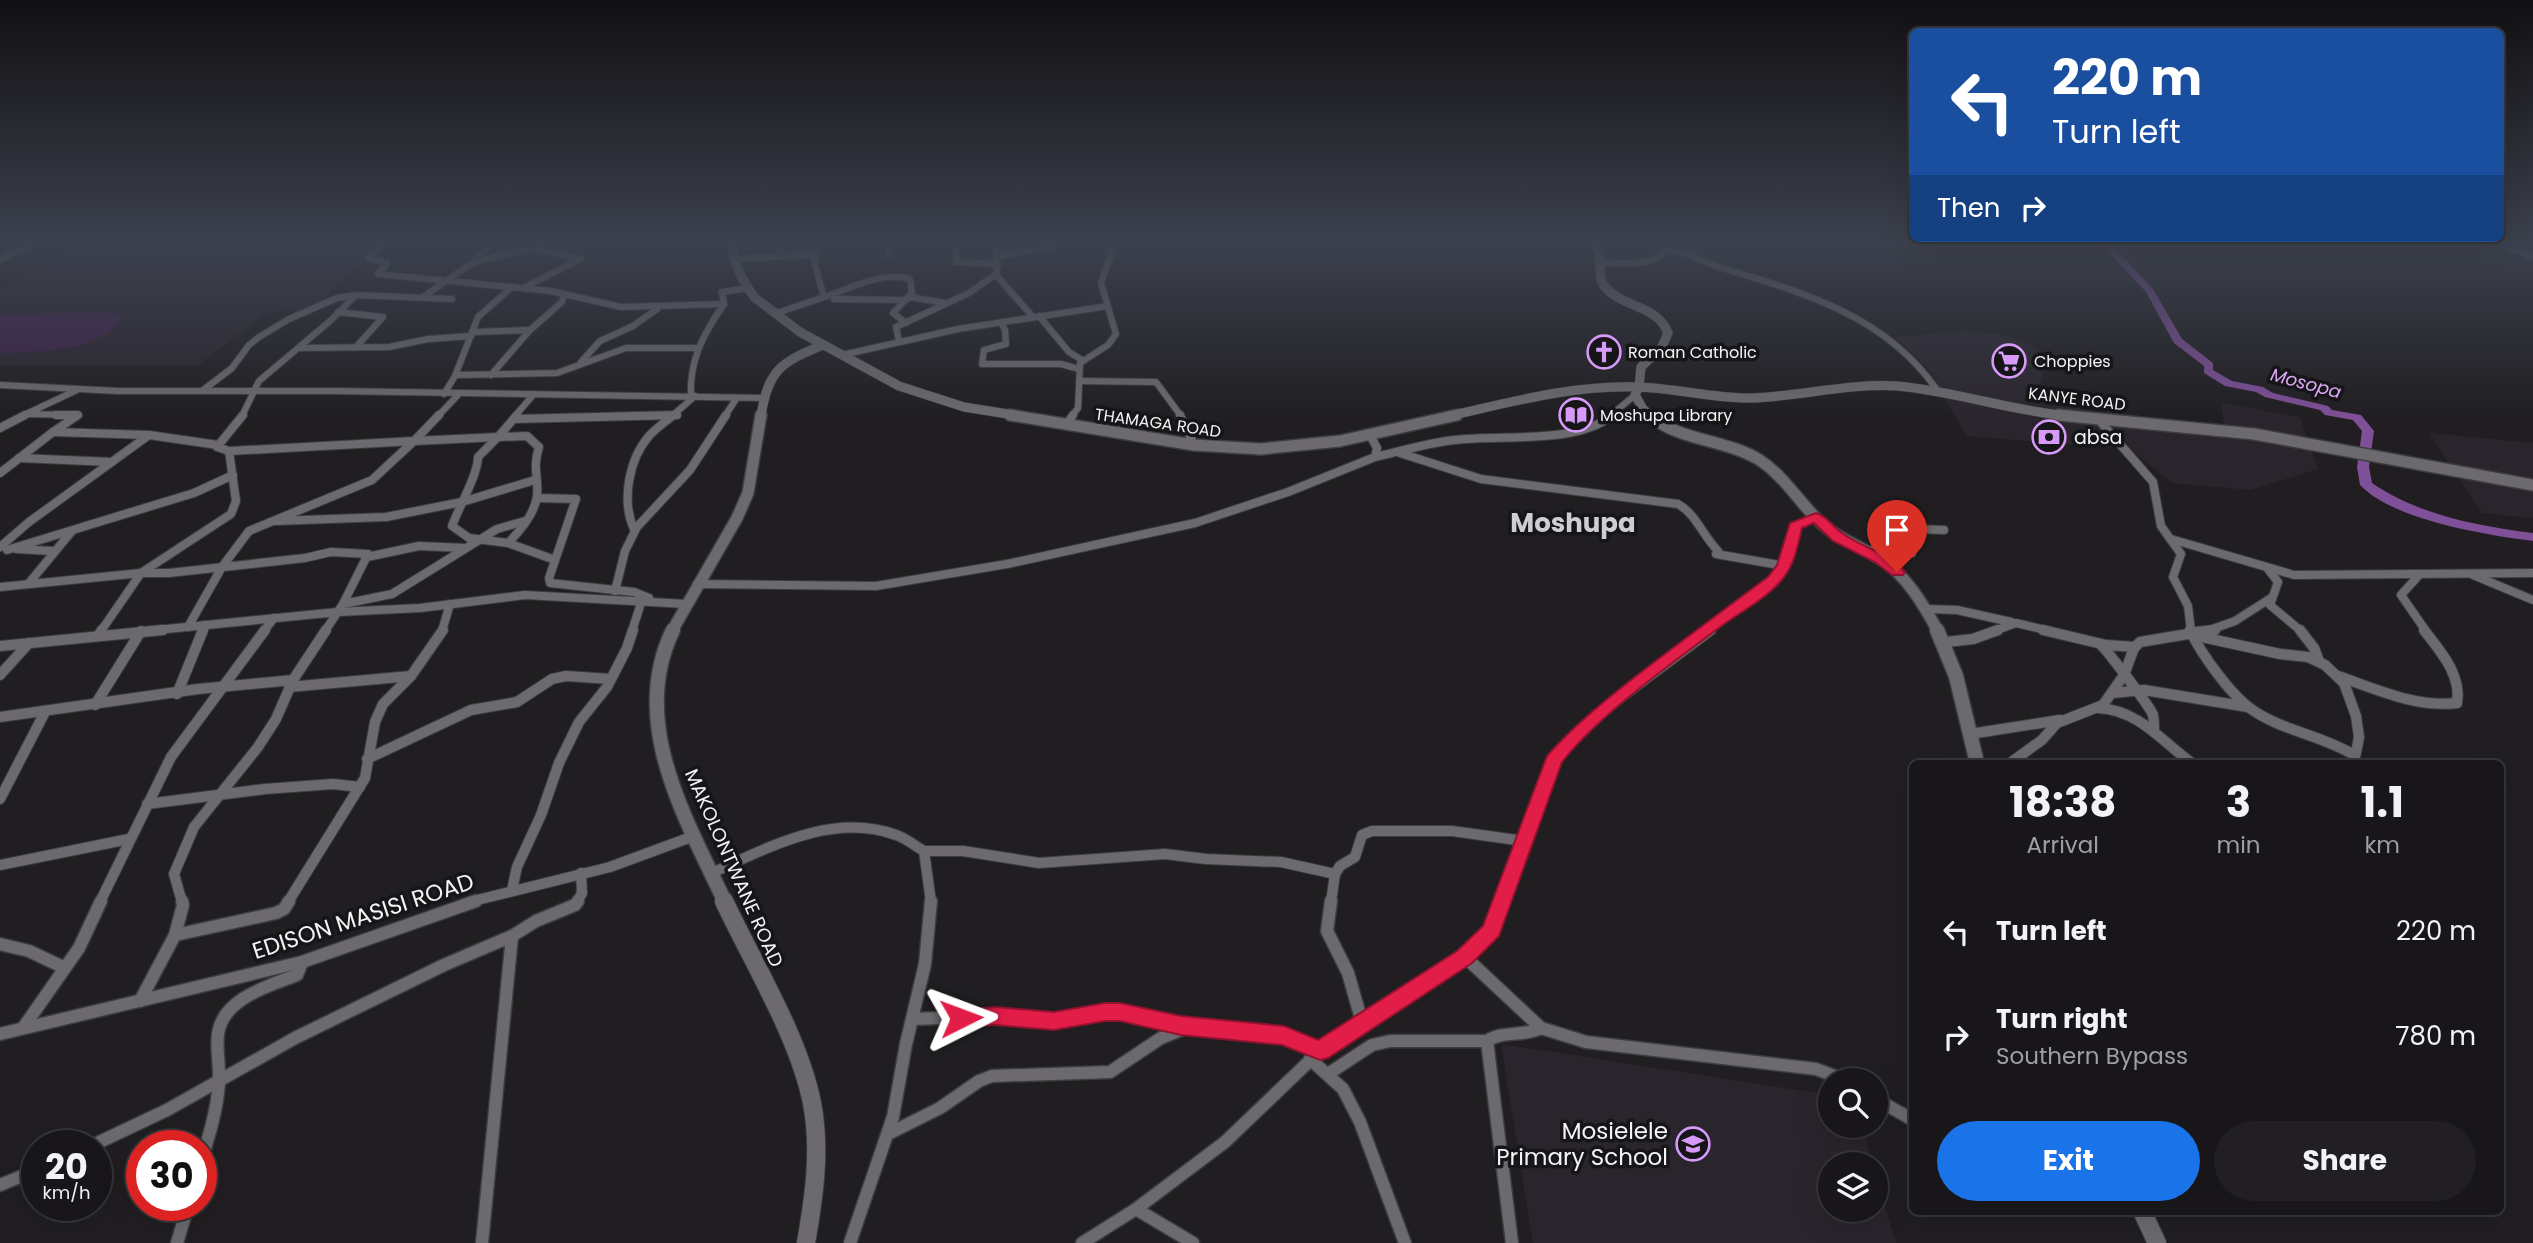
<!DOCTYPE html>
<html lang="en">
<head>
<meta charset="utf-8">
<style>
	body { margin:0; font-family:Poppins,sans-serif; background:#211f22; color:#f1f3f6; height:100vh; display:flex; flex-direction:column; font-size:26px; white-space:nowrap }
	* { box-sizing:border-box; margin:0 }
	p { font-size:23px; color:#9f9fa2 }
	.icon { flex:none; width:38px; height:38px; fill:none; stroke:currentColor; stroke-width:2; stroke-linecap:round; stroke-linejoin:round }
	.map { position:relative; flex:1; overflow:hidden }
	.drawer { position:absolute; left:1909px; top:760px; width:595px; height:455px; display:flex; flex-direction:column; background:#181619; border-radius:10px; box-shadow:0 7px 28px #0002,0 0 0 2px #363538 }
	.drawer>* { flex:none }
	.guide { position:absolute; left:1909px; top:28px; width:595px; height:214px; border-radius:10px; box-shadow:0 7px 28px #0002,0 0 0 2px #363538; background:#1a4fa0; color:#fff; overflow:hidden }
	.tools { position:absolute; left:1818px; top:1068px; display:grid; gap:14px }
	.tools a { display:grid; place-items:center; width:70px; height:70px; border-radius:50%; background:#181619; box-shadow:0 7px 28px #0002,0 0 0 2px #363538; font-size:35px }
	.speed { position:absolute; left:21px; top:1130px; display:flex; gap:14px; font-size:35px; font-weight:700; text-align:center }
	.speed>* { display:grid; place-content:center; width:91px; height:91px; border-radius:50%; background:#181619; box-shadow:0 7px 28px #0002,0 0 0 2px #363538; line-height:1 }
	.speed small { font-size:18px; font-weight:400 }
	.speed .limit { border:10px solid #d22; background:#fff; color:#111 }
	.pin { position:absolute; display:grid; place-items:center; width:60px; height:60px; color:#fff; margin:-72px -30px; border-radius:50% 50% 50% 0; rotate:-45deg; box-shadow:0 0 7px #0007 }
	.pin .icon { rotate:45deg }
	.me { position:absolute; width:77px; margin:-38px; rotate:87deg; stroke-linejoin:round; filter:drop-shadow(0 0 5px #0008) }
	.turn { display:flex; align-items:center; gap:24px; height:147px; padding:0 28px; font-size:32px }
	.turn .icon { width:91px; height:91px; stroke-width:2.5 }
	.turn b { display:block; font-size:49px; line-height:60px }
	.then { display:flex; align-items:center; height:66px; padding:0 28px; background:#0003; gap:14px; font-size:26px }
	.eta { display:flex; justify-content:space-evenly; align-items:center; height:119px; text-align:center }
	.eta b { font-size:42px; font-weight:700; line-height:49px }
	.cta { display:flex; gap:14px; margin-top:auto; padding:14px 28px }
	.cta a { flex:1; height:80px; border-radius:42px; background:#1a73e8; color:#fff; font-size:28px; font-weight:700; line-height:80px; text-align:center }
	.cta a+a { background:#211f22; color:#f1f3f6 }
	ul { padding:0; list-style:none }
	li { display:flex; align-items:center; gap:21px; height:105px; padding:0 28px }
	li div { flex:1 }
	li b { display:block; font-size:26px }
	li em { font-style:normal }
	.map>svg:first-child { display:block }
	.built { fill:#2a252d }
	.green { fill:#3e214c }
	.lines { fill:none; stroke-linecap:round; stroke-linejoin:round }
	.river { fill:#7f4f98; fill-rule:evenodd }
	.street-far3-casing { stroke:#3d3c3e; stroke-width:8 }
	.street-far2-casing { stroke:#3d3c3e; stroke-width:10 }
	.street-far1-casing { stroke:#3d3c3e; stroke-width:12 }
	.street-casing { stroke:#3d3c3e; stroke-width:15 }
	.secondary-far3-casing { stroke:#3d3c3e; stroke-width:10 }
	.secondary-far2-casing { stroke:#3d3c3e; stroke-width:14 }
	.secondary-far1-casing { stroke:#3d3c3e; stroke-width:17 }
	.secondary-casing { stroke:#3d3c3e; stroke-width:20 }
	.street-far3 { stroke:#6c6a6e; stroke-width:6 }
	.street-far2 { stroke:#6c6a6e; stroke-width:8 }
	.street-far1 { stroke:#6c6a6e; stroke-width:10 }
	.street { stroke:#6c6a6e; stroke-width:12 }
	.secondary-far3 { stroke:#6c6a6e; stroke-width:9 }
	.secondary-far2 { stroke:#6c6a6e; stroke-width:11 }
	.secondary-far1 { stroke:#6c6a6e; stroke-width:14 }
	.secondary { stroke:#6c6a6e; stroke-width:18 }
	.route { fill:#e11d48; stroke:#92132f; stroke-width:2 }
	.labels { text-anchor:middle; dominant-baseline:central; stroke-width:7; stroke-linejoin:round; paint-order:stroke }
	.far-poi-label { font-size:16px; fill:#f4f3f5; stroke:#161518; text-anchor:start }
	.far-street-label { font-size:16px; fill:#f4f3f5; stroke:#161518 }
	.far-water-label { font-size:18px; font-style:italic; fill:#daa7f6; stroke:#161518 }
	.poi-label { font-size:19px; fill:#f4f3f5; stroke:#161518; text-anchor:start }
	.street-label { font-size:19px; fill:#f4f3f5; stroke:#161518 }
	.near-street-label { font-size:23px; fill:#f4f3f5; stroke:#161518 }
	.near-poi-label { font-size:23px; fill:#f4f3f5; stroke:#161518; text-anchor:end }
	.district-label { font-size:26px; font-weight:bold; fill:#d0cdd2; stroke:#161518 }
</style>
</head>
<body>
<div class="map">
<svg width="2533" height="1243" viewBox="0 0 2533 1243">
	<rect width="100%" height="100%" fill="#201e21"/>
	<g class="built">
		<path d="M81 245H378L311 310 268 312 197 366 0 365V288Z"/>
		<path d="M1963 331 2004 335 2030 345 2043 353 2048 358 2038 389 2084 410 2224 424 2221 403 2300 417 2318 469 2250 490 2172 483 2130 449 1966 436 1930 371 1895 337Z"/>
		<path d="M2429 433 2533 443V518L2482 513Z"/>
		<path d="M1501 1044 1830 1095V1125H1862L1873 1164H1830V1209H1876V1174L1896 1243H1533Z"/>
	</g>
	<path class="green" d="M99 312 118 316 119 320C107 350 28 353 0 353V315Z"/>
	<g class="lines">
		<path class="river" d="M2102 245H2111L2153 289 2182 339 2213 363V370L2232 381 2263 387 2273 393 2328 406 2332 410 2361 415 2374 431 2369 467 2372 483C2419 515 2477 526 2533 533V541C2486 535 2393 520 2360 485L2357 467 2362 431 2353 420 2325 415 2320 410 2265 397 2256 392 2225 386 2204 373V366L2174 343 2146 292Z"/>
		<defs>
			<g id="street-far3">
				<path d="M381 245 368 258 387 263 378 274 551 291 621 307 724 304"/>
				<path d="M957 245 956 262 998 264"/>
				<path d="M996 245 997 276 1033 317"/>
				<path d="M2503 245 2533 257"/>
				<path d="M534 248 580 259"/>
				<path d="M888 254 890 245"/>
				<path d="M777 256 782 245"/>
				<path d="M997 257 1055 245"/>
				<path d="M734 259 814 255"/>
				<path d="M0 260 29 245"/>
				<path d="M474 262 543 245"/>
				<path d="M1601 262C1626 263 1648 268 1667 250H1672C1689 253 1706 263 1722 268 1805 293 1886 316 1937 390"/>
				<path d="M525 287 580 259"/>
				<path d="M423 297 472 263 490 245"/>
				<path d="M824 297C850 289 883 270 910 279L912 293 893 313 906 323"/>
				<path d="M909 297 946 303"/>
				<path d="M834 299 906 300"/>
				<path d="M338 312 383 317 356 347"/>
				<path d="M774 314 824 297 814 261 818 245"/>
				<path d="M1039 316 1069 352 1082 360"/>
				<path d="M1001 322 1005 330 1006 344 984 350 982 364H1061L1079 369"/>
				<path d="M472 332 530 330"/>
				<path d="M899 341 896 327 969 293 996 274"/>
				<path d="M299 348 389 347 428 339 471 336"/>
				<path d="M842 355 958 329 1108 306"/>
				<path d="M581 362 600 341 633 326 657 309"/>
				<path d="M456 375 557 373 626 348H696"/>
				<path d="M491 375 530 330 562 302 564 295"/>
				<path d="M1080 381 1156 382 1181 416"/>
				<path d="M0 385 118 391H335L766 398"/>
				<path d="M202 391 232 368 249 345 259 337 289 319 337 298 356 295 452 299"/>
				<path d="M444 394 455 376 478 317 512 287"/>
				<path d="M691 396C689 360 704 333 724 304L722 292 748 288"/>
				<path d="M22 416 26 414"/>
				<path d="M76 416 78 415 26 414 77 390"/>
				<path d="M242 416 259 381 330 321 356 295"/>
				<path d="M438 416 458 395"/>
				<path d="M515 416 534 394"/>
				<path d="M623 416 677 415"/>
				<path d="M672 416 695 396"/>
				<path d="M725 416 736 399"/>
				<path d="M1072 416 1078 408 1080 363 1108 345 1116 334 1101 283 1114 245"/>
				<path d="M1610 416 1635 395"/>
			</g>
			<g id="street-far2">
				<path d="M243 415 217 447 229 451 414 441 439 415"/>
				<path d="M517 415 498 437 527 436 539 447C532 469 539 477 537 496 535 513 519 532 508 543L555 560"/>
				<path d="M1180 415 1194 445"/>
				<path d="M514 419 677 415"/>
				<path d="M2098 419 2153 482 2161 526 2181 554 2173 577 2188 606 2191 631"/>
				<path d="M1066 425 1073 415"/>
				<path d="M0 428 25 415"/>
				<path d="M149 435 218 445"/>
				<path d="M498 437 478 457C478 474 459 507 452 526L469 538 508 543"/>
				<path d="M1400 453 1481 479 1678 504C1696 514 1703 536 1718 551L1716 554 1785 566"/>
				<path d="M1375 457C1401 451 1428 443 1454 440 1499 434 1578 445 1612 415"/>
				<path d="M19 458 112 462"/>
				<path d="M0 473 53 432"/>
				<path d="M537 498 576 499 549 578 550 583 634 592 649 598"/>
				<path d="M275 521 386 517 462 502 535 480"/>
				<path d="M634 529C621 501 629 459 649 436 656 428 666 421 674 415"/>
				<path d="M2171 539 2294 575 2533 573"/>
				<path d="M0 547 29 522 149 435 53 432 78 415H56"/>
				<path d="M16 549 53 551"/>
				<path d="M7 550 194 493 233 475"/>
				<path d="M1870 550 1912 553 1916 529 1944 530"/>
				<path d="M367 557 419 546 466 548"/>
				<path d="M2268 569 2278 582 2270 605 2301 631"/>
				<path d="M141 573 231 514 236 501 229 451"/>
				<path d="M141 573H169L305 558 331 552 368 554 343 604 325 631"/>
				<path d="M2420 574 2401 595 2426 631"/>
				<path d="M2473 575 2533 600"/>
				<path d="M29 583 72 531"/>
				<path d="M697 584 876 586 1007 564 1195 523 1288 492 1375 457 1377 448 1370 435"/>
				<path d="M0 587 141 573 101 631"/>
				<path d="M615 591 625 551 637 527 690 470 726 415"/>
				<path d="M343 604 392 594 497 529 525 521"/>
				<path d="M1926 609 1957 610 2011 622"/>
				<path d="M188 627 222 567 249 531 372 480 414 441 498 437"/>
				<path d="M146 631 338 612 420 608 525 595 686 604"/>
				<path d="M202 631 205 625"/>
				<path d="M264 631 274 618"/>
				<path d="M442 631 450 604"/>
				<path d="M632 631 642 600"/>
				<path d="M1708 631 1774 580 1785 566 1795 526 1816 517"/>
				<path d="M1994 631 2016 623 2050 631"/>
				<path d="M2207 631 2235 621 2271 598"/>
			</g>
			<g id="street-far1">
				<path d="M2043 630 2106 645 2135 647"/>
				<path d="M2190 630C2201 654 2232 697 2254 711 2284 731 2323 736 2354 755"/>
				<path d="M2300 630 2314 648 2319 661"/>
				<path d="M2196 632 2215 630"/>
				<path d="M98 636 102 630"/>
				<path d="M1946 642 1973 639 1998 630"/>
				<path d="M2100 644C2107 650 2151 708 2153 715 2154 720 2154 727 2154 732"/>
				<path d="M0 646 163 630"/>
				<path d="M0 675 29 643"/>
				<path d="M2338 676C2376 689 2416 708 2457 703 2462 675 2440 651 2424 630"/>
				<path d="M289 687 411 676"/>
				<path d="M2112 693 2144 690 2248 707"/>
				<path d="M177 694 203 630"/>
				<path d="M95 705 141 631"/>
				<path d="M2098 708C2139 710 2161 741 2192 763"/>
				<path d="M0 717 198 689 293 680"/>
				<path d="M1970 734 2060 720"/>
				<path d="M367 759 471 710 517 702 552 679 566 676 610 679"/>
				<path d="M2010 763 2042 740 2057 723 2103 705 2124 675 2134 648 2140 642 2188 634 2280 654 2308 657 2325 665 2344 683 2356 716 2359 737 2354 763"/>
				<path d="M0 799 45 712"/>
				<path d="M147 804 265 789 333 784 360 787"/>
				<path d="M924 851H963L1039 863 1165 854 1206 859 1281 862 1335 874 1331 902"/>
				<path d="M0 865 129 839"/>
				<path d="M712 873C769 847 833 812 896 835 906 838 915 846 924 851L931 902"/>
				<path d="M1335 874 1340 866 1355 857 1362 835 1372 831H1452L1524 841"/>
				<path d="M512 890 517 867 541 815 559 763 579 722 607 687 627 648 633 630"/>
				<path d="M100 902 171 757 265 630"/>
				<path d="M182 902 174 874 194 827 258 747 276 719 293 680 326 630"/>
				<path d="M288 902 365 778 375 722 383 704 411 676 443 630"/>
				<path d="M469 902 610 867 694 836"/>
				<path d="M577 902 582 893 581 873"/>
				<path d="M1502 902 1554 760 1604 710 1711 630"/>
			</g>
			<g id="street">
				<path d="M1331 901 1327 931 1348 973 1362 1022"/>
				<path d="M175 935 276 913 284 909 289 901"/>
				<path d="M0 944 29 951 65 968"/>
				<path d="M1465 957 1541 1028 1586 1042 1816 1069 1845 1080"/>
				<path d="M140 1001 175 935 183 905 182 901"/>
				<path d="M913 1019 996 1016 1054 1021 1120 1012 1181 1025 1284 1035 1320 1051"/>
				<path d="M23 1028 79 948 101 901"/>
				<path d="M0 1034 302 962 476 901"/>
				<path d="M1487 1041 1512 1243"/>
				<path d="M1310 1059 1343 1089 1360 1122 1405 1243"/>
				<path d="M1328 1074 1372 1045 1390 1041H1487C1503 1030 1524 1037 1541 1028"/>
				<path d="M1876 1099 1913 1120"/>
				<path d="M888 1134 940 1108 979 1081 992 1076 1110 1072 1161 1038 1188 1027"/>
				<path d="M91 1146 167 1110 295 1038 444 965 512 936 536 921 575 905 578 901"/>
				<path d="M201 1162C209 1136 217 1110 219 1083 220 1066 216 1050 218 1034 223 998 269 986 297 975L302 962"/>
				<path d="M0 1185 37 1170"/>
				<path d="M1136 1209 1193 1243"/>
				<path d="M177 1243 188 1206"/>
				<path d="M482 1243 512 936"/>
				<path d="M850 1243 893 1117 906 1044 925 964 931 901"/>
				<path d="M1082 1243 1136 1209 1225 1142 1320 1051 1465 957 1492 930 1503 901"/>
			</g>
			<g id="secondary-far3">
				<path d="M732 245 734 259 742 278 754 297 800 332 899 386 964 407 1020 416"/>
				<path d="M1595 245C1605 258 1595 275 1605 287 1623 308 1658 305 1668 333L1662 347 1641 367 1639 387 1635 395 1643 409 1651 416"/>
				<path d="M761 416C768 370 781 362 823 345"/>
				<path d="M1449 416C1511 402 1573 385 1637 387 1676 388 1715 399 1754 398 1801 396 1849 383 1897 386 1955 391 2011 411 2069 416"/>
			</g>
			<g id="secondary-far2">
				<path d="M1010 415 1194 445 1261 449 1340 441 1457 415"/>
				<path d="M1649 415C1679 441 1724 439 1758 459 1784 475 1800 504 1822 524 1840 540 1862 547 1882 560 1907 576 1924 606 1938 631"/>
				<path d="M2058 415 2254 434 2533 485"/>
				<path d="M672 631 737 518 748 493 761 415"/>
			</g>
			<g id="secondary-far1">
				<path d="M673 630C628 722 686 819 725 902"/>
				<path d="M1937 630 1956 676 1977 763"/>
			</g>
			<g id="secondary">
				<path d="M724 901C753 963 799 1037 812 1103 821 1150 814 1197 806 1243"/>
				<path d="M2142 1211 2157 1243"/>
			</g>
		</defs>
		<use href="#street-far3" class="street-far3-casing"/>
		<use href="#street-far2" class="street-far2-casing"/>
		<use href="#street-far1" class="street-far1-casing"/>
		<use href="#street" class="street-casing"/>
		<use href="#secondary-far3" class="secondary-far3-casing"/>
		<use href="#secondary-far2" class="secondary-far2-casing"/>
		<use href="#secondary-far1" class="secondary-far1-casing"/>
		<use href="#secondary" class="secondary-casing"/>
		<use href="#street-far3" class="street-far3"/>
		<use href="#street-far2" class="street-far2"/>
		<use href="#street-far1" class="street-far1"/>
		<use href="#street" class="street"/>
		<use href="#secondary-far3" class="secondary-far3"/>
		<use href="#secondary-far2" class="secondary-far2"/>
		<use href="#secondary-far1" class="secondary-far1"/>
		<use href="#secondary" class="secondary"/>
	</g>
	<linearGradient id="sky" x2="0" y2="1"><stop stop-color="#121012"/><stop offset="0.58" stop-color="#3c414e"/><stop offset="1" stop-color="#3c414e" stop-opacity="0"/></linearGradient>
	<rect width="2533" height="419" fill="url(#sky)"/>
	<path class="route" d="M1816 513C1827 516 1833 527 1842 533 1862 548 1888 552 1905 572L1903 575H1892L1875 562 1833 541 1814 523 1802 528C1797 548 1794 567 1780 582 1764 600 1739 613 1720 627 1669 666 1602 712 1562 762L1499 936 1472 963 1328 1058 1320 1060 1282 1045 1181 1035 1120 1021H1105L1054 1030 996 1025 961 1027 953 1024 950 1018 953 1011 996 1007 1054 1012 1105 1003H1120L1181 1016 1284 1026 1318 1040 1457 951 1483 926 1547 756C1572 727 1601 704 1631 680 1676 645 1722 611 1768 577L1777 565 1790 523Z"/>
	<defs>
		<symbol id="church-ring" viewBox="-11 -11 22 22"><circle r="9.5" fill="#161518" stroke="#d89af8" stroke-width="1.5"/><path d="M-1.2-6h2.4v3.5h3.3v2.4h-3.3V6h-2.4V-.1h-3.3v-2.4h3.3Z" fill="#d89af8"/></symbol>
		<symbol id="supermarket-ring" viewBox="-11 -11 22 22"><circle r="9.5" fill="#161518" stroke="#d89af8" stroke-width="1.5"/><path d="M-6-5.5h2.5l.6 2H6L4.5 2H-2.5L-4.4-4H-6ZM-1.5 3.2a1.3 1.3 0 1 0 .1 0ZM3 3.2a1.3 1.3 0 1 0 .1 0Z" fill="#d89af8"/></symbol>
		<symbol id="library-ring" viewBox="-11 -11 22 22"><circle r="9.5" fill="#161518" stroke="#d89af8" stroke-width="1.5"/><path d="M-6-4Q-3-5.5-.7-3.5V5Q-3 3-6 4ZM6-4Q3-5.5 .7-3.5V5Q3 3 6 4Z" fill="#d89af8"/></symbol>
		<symbol id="bank-ring" viewBox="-11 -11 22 22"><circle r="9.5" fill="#161518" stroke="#d89af8" stroke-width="1.5"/><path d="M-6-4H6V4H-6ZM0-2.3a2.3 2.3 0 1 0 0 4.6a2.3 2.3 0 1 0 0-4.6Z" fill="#d89af8"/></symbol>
		<symbol id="school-ring" viewBox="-11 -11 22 22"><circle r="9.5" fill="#161518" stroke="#d89af8" stroke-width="1.5"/><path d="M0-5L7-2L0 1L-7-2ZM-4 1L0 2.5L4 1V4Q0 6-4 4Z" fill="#d89af8"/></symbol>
	</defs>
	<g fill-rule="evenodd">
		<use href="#church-ring" x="1585" y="333" width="38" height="38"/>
		<use href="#supermarket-ring" x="1990" y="342" width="38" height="38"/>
		<use href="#library-ring" x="1557" y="396" width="38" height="38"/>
		<use href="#bank-ring" x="2030" y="418" width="38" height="38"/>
		<use href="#school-ring" x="1674" y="1125" width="38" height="38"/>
	</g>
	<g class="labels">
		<g class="far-poi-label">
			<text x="1628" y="352">Roman Catholic</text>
			<text x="2034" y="361">Choppies</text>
			<text x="1600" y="415">Moshupa Library</text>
		</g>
		<g class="far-street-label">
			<text transform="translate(2077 399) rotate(7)">KANYE ROAD</text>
			<text transform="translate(1158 423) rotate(8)">THAMAGA ROAD</text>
		</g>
		<g class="far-water-label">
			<text transform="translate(2306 383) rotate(15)">Mosopa</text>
		</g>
		<g class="poi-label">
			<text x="2074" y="437">absa</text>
		</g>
		<g class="street-label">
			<text transform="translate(734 868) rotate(66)">MAKOLONTWANE ROAD</text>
		</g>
		<g class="near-street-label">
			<text transform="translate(363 916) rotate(-18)">EDISON MASISI ROAD</text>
		</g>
		<g class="near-poi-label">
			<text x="1668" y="1131">Mosielele<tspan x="1668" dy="26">Primary School</tspan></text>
		</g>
		<g class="district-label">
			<text x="1573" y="523">Moshupa</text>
		</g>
	</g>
</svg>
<div class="tools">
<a><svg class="icon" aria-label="search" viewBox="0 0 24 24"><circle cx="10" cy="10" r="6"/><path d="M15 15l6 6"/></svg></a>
<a><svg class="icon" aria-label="layers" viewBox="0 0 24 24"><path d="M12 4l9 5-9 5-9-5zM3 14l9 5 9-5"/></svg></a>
</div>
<div class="speed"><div>20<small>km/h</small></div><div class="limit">30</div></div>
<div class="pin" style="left:1897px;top:572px;background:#d93025"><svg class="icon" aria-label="arrive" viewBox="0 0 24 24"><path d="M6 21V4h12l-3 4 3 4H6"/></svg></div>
<svg class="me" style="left:961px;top:1018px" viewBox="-20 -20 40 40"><path d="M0-17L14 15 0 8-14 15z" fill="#e11d48" stroke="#fff" stroke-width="4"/></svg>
<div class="guide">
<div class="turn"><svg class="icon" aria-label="left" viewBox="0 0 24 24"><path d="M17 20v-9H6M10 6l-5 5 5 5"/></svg><div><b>220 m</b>Turn left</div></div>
<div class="then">Then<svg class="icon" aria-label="right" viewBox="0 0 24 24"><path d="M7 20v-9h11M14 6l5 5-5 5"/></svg></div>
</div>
<section class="drawer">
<div class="eta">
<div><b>18:38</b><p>Arrival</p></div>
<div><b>3</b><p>min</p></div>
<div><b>1.1</b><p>km</p></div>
</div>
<ul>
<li><svg class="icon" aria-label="left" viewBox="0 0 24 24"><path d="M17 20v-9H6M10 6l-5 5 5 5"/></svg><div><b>Turn left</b></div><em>220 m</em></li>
<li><svg class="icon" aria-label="right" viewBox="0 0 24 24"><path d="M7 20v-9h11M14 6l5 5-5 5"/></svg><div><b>Turn right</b><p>Southern Bypass</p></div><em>780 m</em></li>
</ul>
<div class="cta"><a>Exit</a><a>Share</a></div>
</section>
</div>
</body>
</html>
